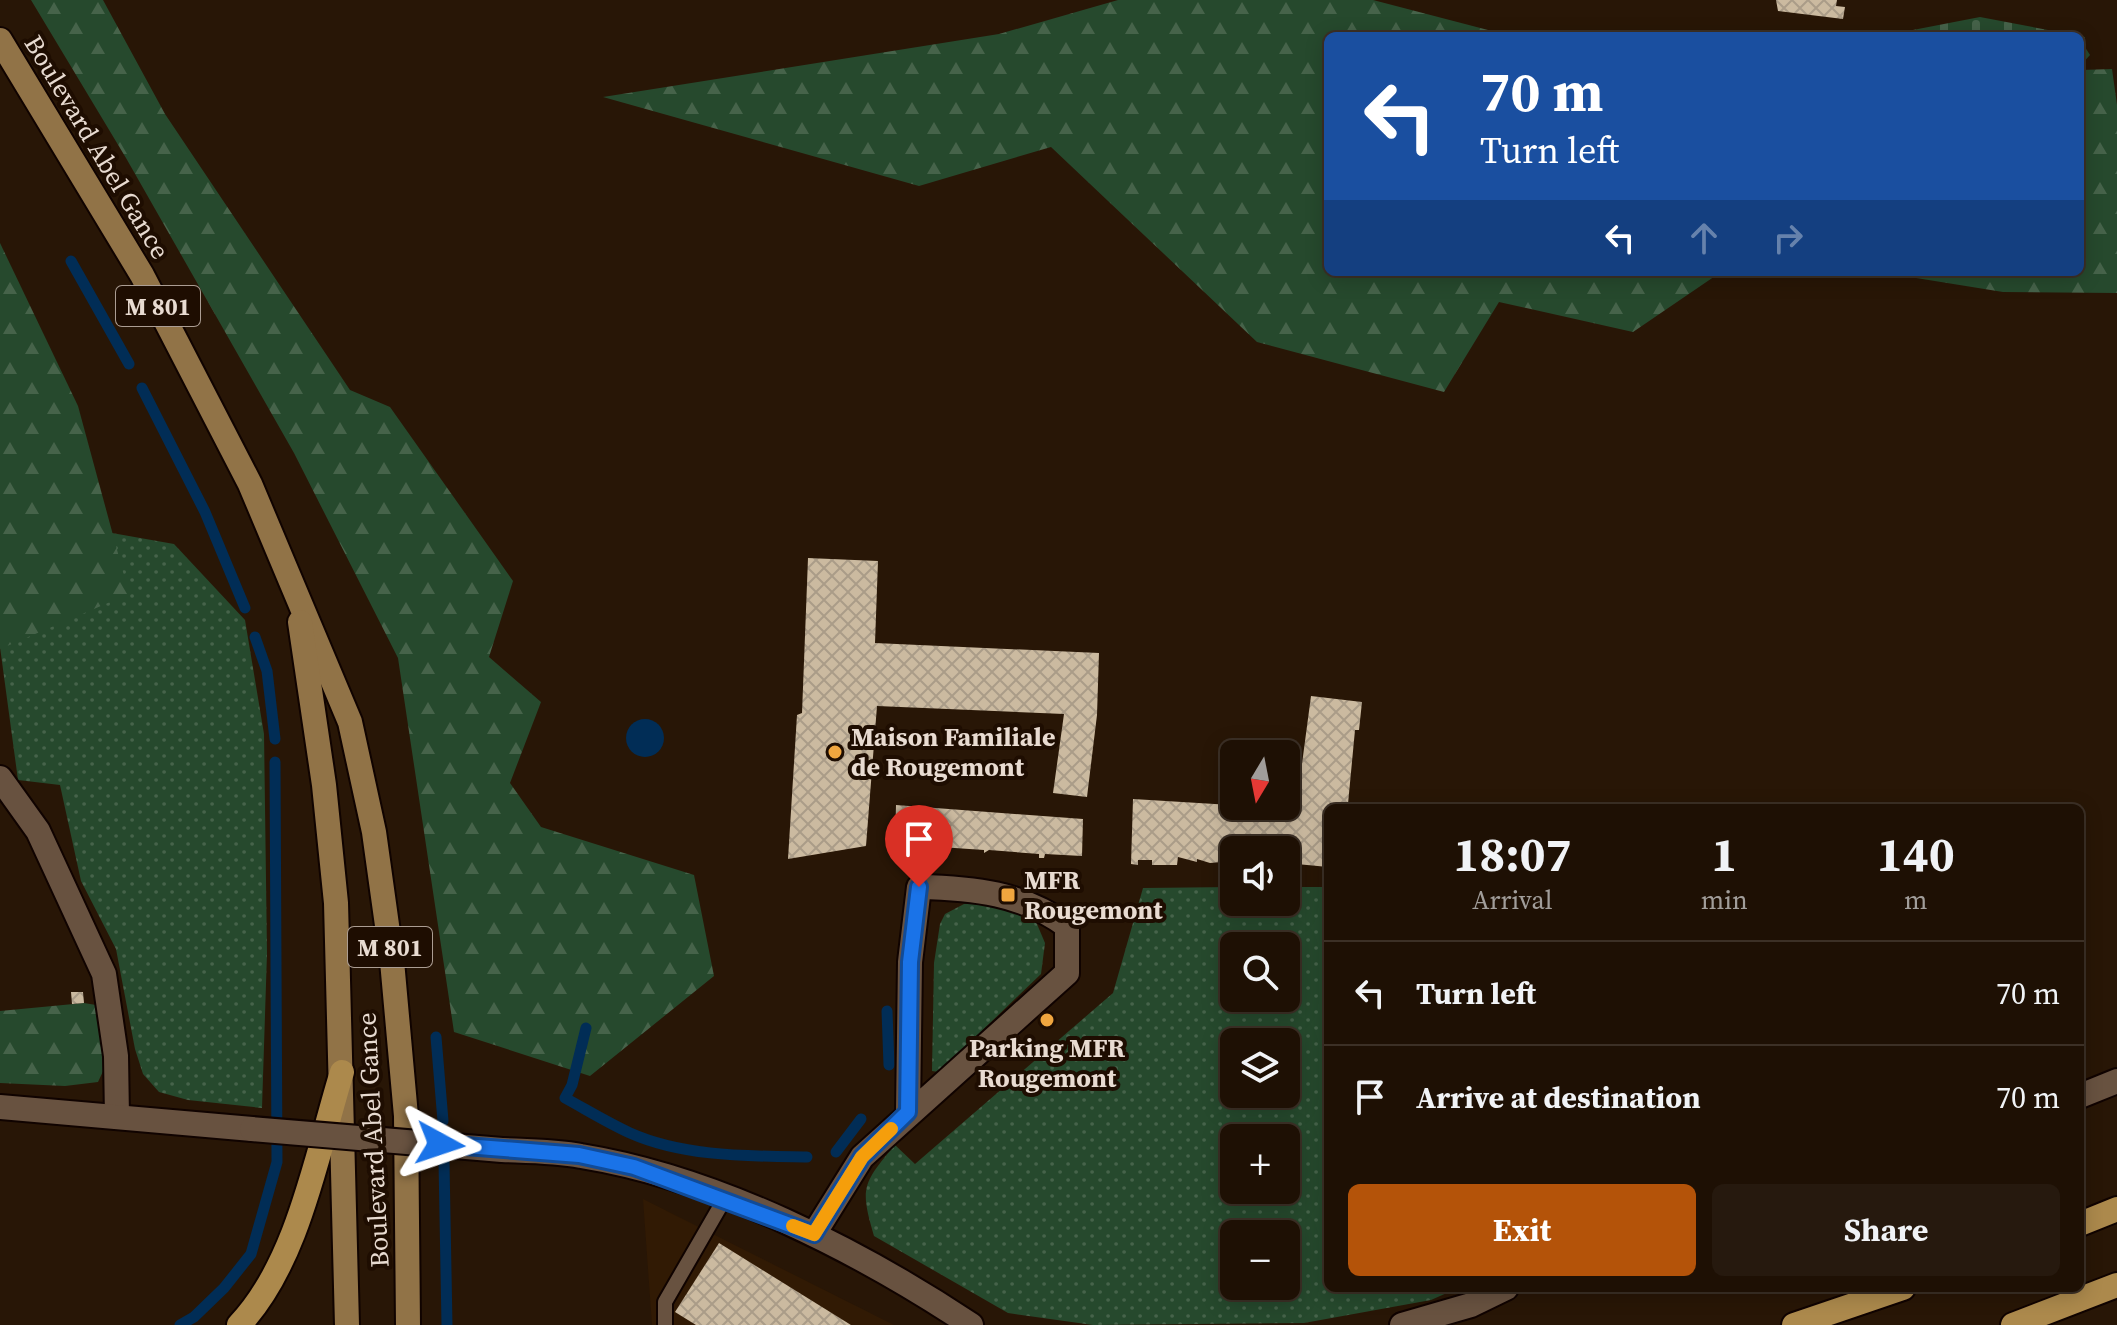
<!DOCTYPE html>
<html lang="en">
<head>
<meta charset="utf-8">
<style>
	body { margin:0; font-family:"Source Serif 4",serif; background:#26190e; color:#f1f3f6; height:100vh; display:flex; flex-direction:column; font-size:30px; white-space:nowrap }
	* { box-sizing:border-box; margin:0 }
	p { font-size:26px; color:#a19d9a }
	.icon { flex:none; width:44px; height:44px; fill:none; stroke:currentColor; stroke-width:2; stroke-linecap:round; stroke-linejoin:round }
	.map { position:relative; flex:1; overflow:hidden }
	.side { position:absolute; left:1324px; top:804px; width:760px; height:488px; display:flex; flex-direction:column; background:#1e1004; border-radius:12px; box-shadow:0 4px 20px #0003,0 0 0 2px #3c3026 }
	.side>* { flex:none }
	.hud { position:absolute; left:1324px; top:32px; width:760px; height:244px; border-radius:12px; box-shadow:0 4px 20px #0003,0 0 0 2px #3c3026; background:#1a4fa0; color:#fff; overflow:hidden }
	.needle { width:52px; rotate:190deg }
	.fabs { position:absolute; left:1220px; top:740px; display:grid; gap:16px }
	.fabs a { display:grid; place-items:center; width:80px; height:80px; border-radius:12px; background:#1e1004; box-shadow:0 4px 20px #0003,0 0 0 2px #3c3026; font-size:40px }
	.pin { position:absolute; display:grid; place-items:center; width:68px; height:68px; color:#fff; margin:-82px -34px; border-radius:50% 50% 50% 0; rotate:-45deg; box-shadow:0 0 8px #0007 }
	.pin .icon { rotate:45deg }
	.me { position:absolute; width:88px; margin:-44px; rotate:95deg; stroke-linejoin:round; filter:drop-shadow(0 0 6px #0008) }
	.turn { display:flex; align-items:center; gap:28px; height:168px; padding:0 24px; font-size:36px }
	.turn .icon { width:104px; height:104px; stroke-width:2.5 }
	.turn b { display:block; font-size:56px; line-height:68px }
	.lanes { display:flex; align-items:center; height:76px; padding:0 24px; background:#0003; justify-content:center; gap:40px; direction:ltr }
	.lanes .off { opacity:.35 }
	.eta { display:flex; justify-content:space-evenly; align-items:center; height:136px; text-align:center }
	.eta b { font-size:48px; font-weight:700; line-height:56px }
	.cta { display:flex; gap:16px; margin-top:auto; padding:16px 24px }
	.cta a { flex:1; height:92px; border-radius:12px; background:#b45309; color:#fff; font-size:32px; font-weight:700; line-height:92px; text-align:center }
	.cta a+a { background:#26190e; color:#f1f3f6 }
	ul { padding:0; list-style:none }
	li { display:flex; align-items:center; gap:24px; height:104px; padding:0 24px; border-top:2px solid #3c3026 }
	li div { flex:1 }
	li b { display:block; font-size:30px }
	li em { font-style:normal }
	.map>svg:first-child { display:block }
	.built { fill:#311a04 }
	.grass { fill:url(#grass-dots); fill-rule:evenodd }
	.forest { fill:url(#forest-firs) }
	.cemetery { fill:url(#cemetery-stones) }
	.water { fill:#012d56 }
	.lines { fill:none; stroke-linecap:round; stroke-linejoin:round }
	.stream { stroke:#012d56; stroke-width:11 }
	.building { fill:url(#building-cross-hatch) }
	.service-casing { stroke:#100300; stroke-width:18 }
	.minor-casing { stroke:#100300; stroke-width:28 }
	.primary-casing { stroke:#100300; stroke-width:28 }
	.motorway-casing { stroke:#100300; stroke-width:28 }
	.service { stroke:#685240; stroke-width:14 }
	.minor { stroke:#685240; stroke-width:24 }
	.primary { stroke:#917347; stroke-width:24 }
	.motorway { stroke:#ac894c; stroke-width:24 }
	.minor-bridge-casing { stroke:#100300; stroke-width:28; stroke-linecap:butt }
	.minor-bridge { stroke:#685240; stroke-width:24 }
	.route-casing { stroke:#114b97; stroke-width:20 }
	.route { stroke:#1a73e8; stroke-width:14 }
	.slow { stroke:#f59e0b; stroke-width:14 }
	.poi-dot { fill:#f0a63f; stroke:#1e0d01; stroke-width:3 }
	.labels { text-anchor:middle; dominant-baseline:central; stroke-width:8; stroke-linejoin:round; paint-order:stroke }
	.shield { fill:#1e0d01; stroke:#ab9d93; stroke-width:2 }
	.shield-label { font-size:24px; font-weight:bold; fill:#e8dbd1 }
	.street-label { font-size:26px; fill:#e8dbd1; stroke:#1e0d01 }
	.poi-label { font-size:26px; font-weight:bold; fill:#e8dbd1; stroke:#1e0d01; text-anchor:start }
</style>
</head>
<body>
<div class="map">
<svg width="2117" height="1325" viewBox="0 0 2117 1325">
	<defs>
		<pattern id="grass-dots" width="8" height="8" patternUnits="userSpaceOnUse" patternTransform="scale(2)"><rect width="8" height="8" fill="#26492d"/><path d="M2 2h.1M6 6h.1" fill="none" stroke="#46634a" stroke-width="1.8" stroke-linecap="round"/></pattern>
		<pattern id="forest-firs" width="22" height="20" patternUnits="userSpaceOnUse" patternTransform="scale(2)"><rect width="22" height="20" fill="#26492d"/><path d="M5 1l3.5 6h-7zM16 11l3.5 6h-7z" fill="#46634a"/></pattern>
		<pattern id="cemetery-stones" width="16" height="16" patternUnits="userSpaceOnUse" patternTransform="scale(2)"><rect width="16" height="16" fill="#26492d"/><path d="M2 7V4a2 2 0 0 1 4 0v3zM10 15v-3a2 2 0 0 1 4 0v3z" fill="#46634a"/></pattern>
		<pattern id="building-cross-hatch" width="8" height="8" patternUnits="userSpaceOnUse" patternTransform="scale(2)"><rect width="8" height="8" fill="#cbbaa0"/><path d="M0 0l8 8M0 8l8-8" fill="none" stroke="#aa9c88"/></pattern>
	</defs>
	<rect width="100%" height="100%" fill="#281606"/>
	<path class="built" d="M643 1199 894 1325H652Z"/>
	<g class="grass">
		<path d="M112 533 174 544 245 620 264 734 267 953 262 1108 188 1100 159 1092 143 1074 135 1049 116 949 81 881 60 785 18 780 0 647Z"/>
		<path d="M1234 887V902H1286V887H1328V1288H1458L1431 1300 1304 1323 1093 1325 1008 1313 874 1236C860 1188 862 1184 895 1145L915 1164 1113 993 1143 888ZM1234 946H1286V998H1234ZM1234 1042H1286V1094H1234ZM1234 1138H1286V1190H1234ZM1234 1234H1286V1286H1234Z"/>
		<path d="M978 903 1034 917 1045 943 1041 974 939 1072 932 1071 934 963 940 924 945 914 964 904Z"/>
	</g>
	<g class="forest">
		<path d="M31 0H103L165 114 350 390 390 407 513 581 489 657 541 702 510 783 541 827 694 875 714 976 590 1076 454 1032 398 658 294 453 126 158Z"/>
		<path d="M1118 0H1373L1511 36H1328V272H1721L1633 332 1499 302 1444 392 1257 342 1051 147 919 186 603 97 999 34Z"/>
		<path d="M2112 69 2117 105V293L2003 292 1879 272H2080V70Z"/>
		<path d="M0 243 78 406 129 594 0 649Z"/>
		<path d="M84 1003 96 1005 101 1010 105 1067 98 1082 65 1086 0 1083V1011Z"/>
	</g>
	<path class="cemetery" d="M1980 17 2085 37 2083 44 2090 55 2080 66V36H1882Z"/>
	<circle class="water" cx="645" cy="738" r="19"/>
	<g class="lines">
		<g class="stream">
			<path d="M71 261 129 364"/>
			<path d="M142 388 205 512 245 608"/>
			<path d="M255 637 267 671 275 739"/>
			<path d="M887 1011 889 1065"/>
			<path d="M586 1028 572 1085 565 1098C587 1110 608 1123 630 1133 684 1157 749 1156 807 1157"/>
			<path d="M436 1037 443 1121"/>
			<path d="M836 1152 861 1119"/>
			<path d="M444 1162 447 1325"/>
			<path d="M180 1325 194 1317 224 1288 251 1254 277 1162 275 762"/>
		</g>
	</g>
	<g class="building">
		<path d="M1776 0H1837L1836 6 1845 7 1843 19 1778 11Z"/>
		<path d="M808 558 878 561 875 643 1099 653 1097 715 1087 797 1053 793 1064 714 877 706 866 846 788 859 797 715 802 713Z"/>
		<path d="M1311 696 1362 702 1359 730H1355L1348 804 1330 803 1328 808V867L1286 863V850H1234V861L1210 863 1197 859V862L1178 857 1177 865H1152V860H1138V865L1131 864 1133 799 1296 809Z"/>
		<path d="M896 805 1083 819 1082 856 1045 854 1044 858H1039V854L989 850 984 853V850L940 847 935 859 915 858V845L895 843Z"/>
		<path d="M71 992H83L84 1003 72 1004Z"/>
		<path d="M719 1243 851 1325H696L675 1312Z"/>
	</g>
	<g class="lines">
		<defs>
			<path id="service" d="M665 1325V1302L725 1198"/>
			<g id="minor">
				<path d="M0 778 38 831 104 974 116 1056 117 1117"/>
				<path d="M2080 1096 2117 1081"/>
				<path d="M0 1107 252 1129"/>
				<path d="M502 1150C528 1151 556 1151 581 1156 716 1178 858 1250 971 1325"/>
				<path d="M814 1234 862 1157 1067 973V926C1023 893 973 888 919 887L910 962 908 1112"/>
				<path d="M1402 1325 1471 1305 1506 1288"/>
			</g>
			<g id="primary">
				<path d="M0 40 142 275 250 484 350 722 374 832 392 961 406 1116 408 1325"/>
				<path d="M300 622 324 785 336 903 347 1325"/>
			</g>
			<g id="motorway">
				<path d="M2080 1224 2117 1209"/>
				<path d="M239 1325C298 1263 317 1153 342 1072"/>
				<path d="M1794 1325 1903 1288"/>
				<path d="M2013 1325 2117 1285"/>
			</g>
		</defs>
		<use href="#service" class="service-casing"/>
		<use href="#minor" class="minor-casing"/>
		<use href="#primary" class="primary-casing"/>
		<use href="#motorway" class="motorway-casing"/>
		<use href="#service" class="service"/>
		<use href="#minor" class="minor"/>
		<use href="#primary" class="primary"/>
		<use href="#motorway" class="motorway"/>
		<defs>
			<path id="minor-bridge" d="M252 1129 502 1150"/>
		</defs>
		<use href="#minor-bridge" class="minor-bridge-casing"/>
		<use href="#minor-bridge" class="minor-bridge"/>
	</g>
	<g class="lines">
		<defs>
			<path id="route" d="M440 1144 579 1155 634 1167 814 1234 862 1157 908 1112 910 962 919 887"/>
		</defs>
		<use href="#route" class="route-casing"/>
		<use href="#route" class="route"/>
		<path class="slow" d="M793 1226 814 1234 862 1157 891 1129"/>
	</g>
	<g class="poi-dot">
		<circle cx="835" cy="752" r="8"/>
		<rect x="1000" y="887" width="16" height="16" rx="4"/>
		<circle cx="1047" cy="1020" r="8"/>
	</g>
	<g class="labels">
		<g class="shield">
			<rect x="116" y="286" width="84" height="40" rx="6"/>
			<rect x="348" y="927" width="84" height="40" rx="6"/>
		</g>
		<g class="shield-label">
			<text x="158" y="306">M 801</text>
			<text x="390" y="947">M 801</text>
		</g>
		<g class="street-label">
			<text transform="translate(97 147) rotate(59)">Boulevard Abel Gance</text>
			<text transform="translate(373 1140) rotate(-93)">Boulevard Abel Gance</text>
		</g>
		<g class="poi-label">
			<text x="851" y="737">Maison Familiale<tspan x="851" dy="30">de Rougemont</tspan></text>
			<text x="1024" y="880">MFR<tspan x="1024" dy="30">Rougemont</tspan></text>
			<text x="1047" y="1048" text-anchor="middle">Parking MFR<tspan x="1047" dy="30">Rougemont</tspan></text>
		</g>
	</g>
</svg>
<div class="fabs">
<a><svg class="needle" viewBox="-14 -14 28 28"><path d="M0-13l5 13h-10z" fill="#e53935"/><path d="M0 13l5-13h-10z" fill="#a19d9a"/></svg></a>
<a><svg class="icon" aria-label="sound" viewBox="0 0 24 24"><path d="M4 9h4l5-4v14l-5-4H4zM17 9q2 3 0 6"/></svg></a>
<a><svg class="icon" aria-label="search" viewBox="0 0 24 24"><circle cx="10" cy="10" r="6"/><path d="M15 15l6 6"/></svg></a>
<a><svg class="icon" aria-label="layers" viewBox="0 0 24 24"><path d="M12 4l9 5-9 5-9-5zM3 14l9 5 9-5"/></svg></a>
<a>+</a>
<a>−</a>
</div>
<div class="pin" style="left:919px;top:887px;background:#d93025"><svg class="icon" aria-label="arrive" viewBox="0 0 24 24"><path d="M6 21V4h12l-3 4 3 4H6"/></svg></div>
<svg class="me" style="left:440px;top:1144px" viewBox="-20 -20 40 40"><path d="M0-17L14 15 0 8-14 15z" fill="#1a73e8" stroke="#fff" stroke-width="4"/></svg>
<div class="hud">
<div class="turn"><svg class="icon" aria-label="left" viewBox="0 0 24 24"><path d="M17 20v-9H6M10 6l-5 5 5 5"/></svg><div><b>70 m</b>Turn left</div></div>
<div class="lanes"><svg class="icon" aria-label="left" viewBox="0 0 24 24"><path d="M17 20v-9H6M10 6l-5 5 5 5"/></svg><svg class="icon off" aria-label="ahead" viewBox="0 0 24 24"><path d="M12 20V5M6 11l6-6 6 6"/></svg><svg class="icon off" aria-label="right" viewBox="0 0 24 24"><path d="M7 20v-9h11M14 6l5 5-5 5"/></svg></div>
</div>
<section class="side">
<div class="eta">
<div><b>18:07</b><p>Arrival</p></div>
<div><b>1</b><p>min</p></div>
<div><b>140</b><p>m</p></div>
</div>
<ul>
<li><svg class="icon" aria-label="left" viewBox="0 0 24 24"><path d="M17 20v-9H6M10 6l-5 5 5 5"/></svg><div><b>Turn left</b></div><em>70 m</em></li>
<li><svg class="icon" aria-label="arrive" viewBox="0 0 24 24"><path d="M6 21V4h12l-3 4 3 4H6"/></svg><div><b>Arrive at destination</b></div><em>70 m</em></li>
</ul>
<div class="cta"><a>Exit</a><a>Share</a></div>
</section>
</div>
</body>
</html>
